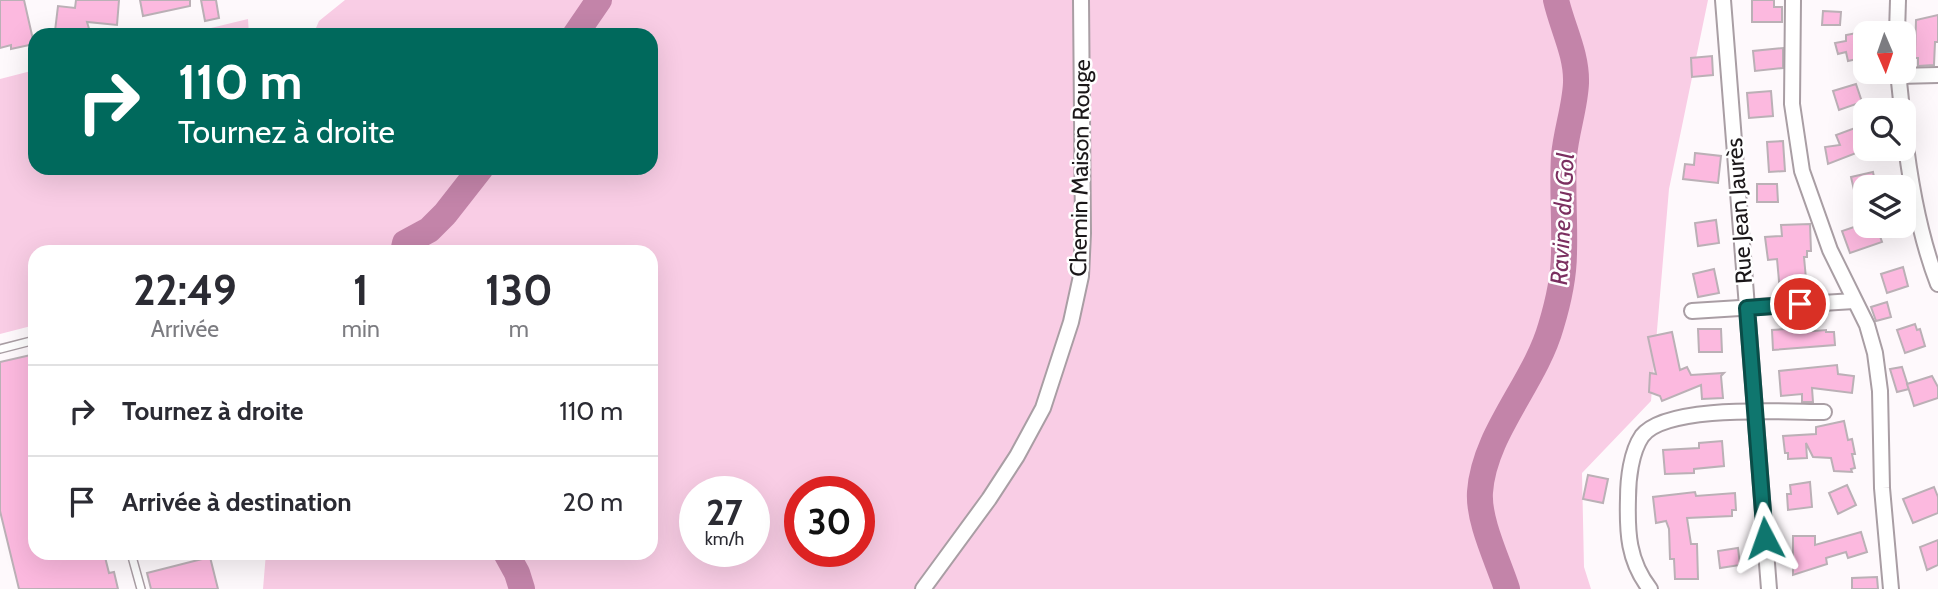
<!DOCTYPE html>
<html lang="fr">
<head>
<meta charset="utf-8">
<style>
	body { margin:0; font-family:Cabin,sans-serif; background:#f2f2f3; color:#2b2b33; height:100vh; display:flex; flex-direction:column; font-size:26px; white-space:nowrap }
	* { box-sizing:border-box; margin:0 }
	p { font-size:23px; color:#7c7c81 }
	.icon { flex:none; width:38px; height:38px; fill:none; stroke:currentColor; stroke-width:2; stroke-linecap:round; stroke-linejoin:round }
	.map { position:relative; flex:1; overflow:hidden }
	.side { position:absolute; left:28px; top:245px; width:630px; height:315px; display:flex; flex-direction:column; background:#fff; border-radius:21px; box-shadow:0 7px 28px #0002 }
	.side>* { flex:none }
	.hud { position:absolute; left:28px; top:28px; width:630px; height:147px; border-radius:21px; box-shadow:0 7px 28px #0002; background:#00695c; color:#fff; overflow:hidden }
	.needle { width:46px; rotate:178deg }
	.tools { position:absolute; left:1853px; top:21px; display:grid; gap:14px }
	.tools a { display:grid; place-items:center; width:63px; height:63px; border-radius:14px; background:#fff; box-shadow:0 7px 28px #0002; font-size:35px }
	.speed { position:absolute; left:679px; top:476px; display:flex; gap:14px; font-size:35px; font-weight:700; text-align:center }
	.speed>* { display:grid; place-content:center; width:91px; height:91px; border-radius:50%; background:#fff; box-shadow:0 7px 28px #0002; line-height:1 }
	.speed small { font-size:18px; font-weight:400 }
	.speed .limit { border:10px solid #d22; background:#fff; color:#111 }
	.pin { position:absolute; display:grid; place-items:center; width:60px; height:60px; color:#fff; margin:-30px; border:4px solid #fff; border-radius:50%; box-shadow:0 2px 7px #0007 }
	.me { position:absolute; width:77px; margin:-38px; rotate:356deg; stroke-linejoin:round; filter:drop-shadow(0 0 5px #0008) }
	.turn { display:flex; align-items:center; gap:24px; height:147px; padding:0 35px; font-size:32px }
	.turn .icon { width:91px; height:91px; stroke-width:2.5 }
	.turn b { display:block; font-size:49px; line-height:60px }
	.eta { display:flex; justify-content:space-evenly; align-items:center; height:119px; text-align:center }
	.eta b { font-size:42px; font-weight:800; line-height:49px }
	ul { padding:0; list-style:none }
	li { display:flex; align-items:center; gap:21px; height:91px; padding:0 35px; border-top:2px solid #e1e1e2 }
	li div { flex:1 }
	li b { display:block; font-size:26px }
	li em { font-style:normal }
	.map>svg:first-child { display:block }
	.green { fill:#f9cde5; fill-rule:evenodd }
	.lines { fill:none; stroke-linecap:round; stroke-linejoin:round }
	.river { stroke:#c384a9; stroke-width:26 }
	.building { fill:#fcb9df; stroke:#bbb0b6; stroke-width:2 }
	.service-casing { stroke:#a99ea4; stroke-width:10 }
	.minor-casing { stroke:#a99ea4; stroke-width:18 }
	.service { stroke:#fff; stroke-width:7 }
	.minor { stroke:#fff; stroke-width:14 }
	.route-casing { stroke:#0a4d48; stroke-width:18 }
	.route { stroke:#0f766e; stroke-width:12 }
	.labels { text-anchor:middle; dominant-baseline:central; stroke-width:5; stroke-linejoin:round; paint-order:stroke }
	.street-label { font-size:23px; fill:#1b1719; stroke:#fff }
	.water-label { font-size:24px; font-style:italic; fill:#7b2f60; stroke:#fff }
</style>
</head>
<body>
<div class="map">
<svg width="1938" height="589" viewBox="0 0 1938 589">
	<rect width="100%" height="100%" fill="#fef9fc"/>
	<g class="green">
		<path d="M345 0H1708L1669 189 1651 401 1582 473 1584 567 1591 589H263L266 553H651V252H35V325L0 334V79L35 70V168H651V35H313L319 21ZM695 492H754V551H695ZM800 492H859V551H800Z"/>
		<path d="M248 19 249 35H182Z"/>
	</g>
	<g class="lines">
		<g class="river">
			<path d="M575 35 599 0"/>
			<path d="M403 252 405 243 429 230 445 214 481 168"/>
			<path d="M506 553 517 573 522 589"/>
			<path d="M1507 589C1498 561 1478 521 1480 492 1484 433 1535 383 1551 326 1558 303 1564 277 1564 252 1565 220 1562 189 1564 156 1566 132 1575 107 1576 83 1577 54 1562 27 1556 0"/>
		</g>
	</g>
	<g class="building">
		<path d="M0 0H24L34 44 11 49V45L0 48Z"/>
		<path d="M76 0H119L117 25 87 22 90 32H83V35L55 31 58 6 75 8Z"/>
		<path d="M140 0H190V6L143 16Z"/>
		<path d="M201 0H216L219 18 205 21Z"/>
		<path d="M1752 0H1774V7H1782V22H1752Z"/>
		<path d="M1823 11 1841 12 1840 25H1822Z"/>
		<path d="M1938 15V42H1935L1934 65 1918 66V58H1915L1916 20Z"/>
		<path d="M1862 32 1863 40H1866V57L1848 61 1846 52 1838 54 1835 43 1846 41V35Z"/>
		<path d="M1783 48V68L1755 71 1753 51Z"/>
		<path d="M1712 56 1713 75 1692 77 1691 58Z"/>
		<path d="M1856 84 1862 102 1839 110 1833 91Z"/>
		<path d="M1771 91 1773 116 1749 118 1747 93Z"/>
		<path d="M1855 128 1864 150 1828 164 1825 147 1840 145 1836 135Z"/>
		<path d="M1783 141 1785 171 1769 172 1767 142Z"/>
		<path d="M1695 153 1721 156 1718 183 1683 179 1685 164 1694 165Z"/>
		<path d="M1873 172 1876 187H1866V219L1861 220 1851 177Z"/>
		<path d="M1757 184H1777L1778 202H1757Z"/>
		<path d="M1716 220 1719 243 1698 246 1695 223Z"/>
		<path d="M1866 223V226L1877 228 1882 242 1850 253 1842 231Z"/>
		<path d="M1810 224 1811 251H1807V257H1804L1807 290 1780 292 1777 259 1768 260 1765 237 1782 236 1781 225Z"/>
		<path d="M1903 267 1908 286 1887 293 1881 274Z"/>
		<path d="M1714 269 1719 293 1698 297 1693 274Z"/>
		<path d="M1887 302 1891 317 1876 321 1871 307Z"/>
		<path d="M1915 324 1917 330 1920 329 1925 346 1905 353 1897 330Z"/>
		<path d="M1802 328 1803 332 1826 330V332H1834L1835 345 1773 350 1772 330Z"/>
		<path d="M1698 329H1721L1722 352H1699Z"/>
		<path d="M1672 332 1680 370 1687 367 1691 375 1724 373 1721 376 1723 398 1702 399 1701 385 1662 401 1660 396 1649 392 1650 373 1656 374 1648 337Z"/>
		<path d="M35 354V553H104L109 573 114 572 118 589H19L0 511V362Z"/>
		<path d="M1837 365 1838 374 1854 376 1852 393 1812 388 1813 402H1802V394L1781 396 1779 371Z"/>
		<path d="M1902 367 1909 389 1897 392 1890 369Z"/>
		<path d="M1932 376 1938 387V398L1914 406 1907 384Z"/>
		<path d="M1844 421 1848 440 1852 439 1855 454H1852L1855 468 1851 469 1852 472 1834 471 1831 458 1813 457 1806 443 1807 458 1788 459V453H1785L1783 436 1816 434V427Z"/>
		<path d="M1722 441 1724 466 1694 469V473L1665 474 1663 450 1699 448V443Z"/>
		<path d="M1588 475 1608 479 1603 503 1583 499Z"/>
		<path d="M1810 482 1812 507 1788 510 1787 494H1791L1790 485Z"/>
		<path d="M1847 485 1856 505 1838 514 1829 493Z"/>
		<path d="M1934 487 1938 497V513L1913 523 1903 499Z"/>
		<path d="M1695 492 1696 496 1735 493 1736 510H1732V516L1687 518 1691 544H1697L1698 579H1675L1674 559H1670L1669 529 1666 521 1656 523 1653 497Z"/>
		<path d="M1861 532 1867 552 1848 558 1846 552 1826 558 1827 564 1793 575V536H1815V545Z"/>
		<path d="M1938 540V565L1927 570 1920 547Z"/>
		<path d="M1738 548 1740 565 1720 568 1718 551Z"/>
		<path d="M210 557 218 589H151L147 573Z"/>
		<path d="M1877 577 1878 589H1852V578Z"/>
	</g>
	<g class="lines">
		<defs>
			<g id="service">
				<path d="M0 349 35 340"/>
				<path d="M131 553 141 589"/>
			</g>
			<g id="minor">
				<path d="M1723 0 1769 589"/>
				<path d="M1793 0 1792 104 1802 171 1830 250 1867 325 1875 353 1880 391 1882 488 1891 589"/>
				<path d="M1897 33 1898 0"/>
				<path d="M1898 72 1902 110"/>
				<path d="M1898 76 1938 75"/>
				<path d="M1904 130C1910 183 1919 235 1938 284"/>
				<path d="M1692 311 1854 301"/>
				<path d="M923 589 989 499 1017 456 1043 408 1071 322 1081 276 1083 233 1081 0"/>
				<path d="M1650 589C1628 561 1627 532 1628 498 1628 479 1631 452 1642 436 1666 404 1785 412 1824 412"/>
			</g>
		</defs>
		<use href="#service" class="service-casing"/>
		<use href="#minor" class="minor-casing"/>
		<use href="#service" class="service"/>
		<use href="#minor" class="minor"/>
	</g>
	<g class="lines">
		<defs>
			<path id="route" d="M1765 538 1747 308 1800 304"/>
		</defs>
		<use href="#route" class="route-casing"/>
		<use href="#route" class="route"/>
	</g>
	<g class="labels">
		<g class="street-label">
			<text transform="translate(1080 168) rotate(-89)">Chemin Maison Rouge</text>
			<text transform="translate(1739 211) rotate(-94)">Rue Jean Jaurès</text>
		</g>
		<g class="water-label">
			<text transform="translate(1562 219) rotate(-87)">Ravine du Gol</text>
		</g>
	</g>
</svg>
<div class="tools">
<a><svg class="needle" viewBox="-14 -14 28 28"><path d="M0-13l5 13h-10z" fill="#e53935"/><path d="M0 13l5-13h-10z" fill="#7c7c81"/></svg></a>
<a><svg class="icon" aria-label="search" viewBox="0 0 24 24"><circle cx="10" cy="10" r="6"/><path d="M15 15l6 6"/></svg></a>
<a><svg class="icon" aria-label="layers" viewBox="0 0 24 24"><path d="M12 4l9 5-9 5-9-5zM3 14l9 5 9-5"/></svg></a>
</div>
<div class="speed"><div>27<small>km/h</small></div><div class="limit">30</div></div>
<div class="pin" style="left:1800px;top:304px;background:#d93025"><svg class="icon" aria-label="arrive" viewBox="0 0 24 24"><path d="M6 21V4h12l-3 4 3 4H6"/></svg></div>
<svg class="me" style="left:1765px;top:538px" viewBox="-20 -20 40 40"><path d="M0-17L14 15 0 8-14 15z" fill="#0f766e" stroke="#fff" stroke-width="4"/></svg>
<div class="hud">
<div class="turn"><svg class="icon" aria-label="right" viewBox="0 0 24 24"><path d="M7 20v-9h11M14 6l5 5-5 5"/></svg><div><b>110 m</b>Tournez à droite</div></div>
</div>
<section class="side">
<div class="eta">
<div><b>22:49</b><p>Arrivée</p></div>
<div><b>1</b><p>min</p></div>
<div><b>130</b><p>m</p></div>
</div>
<ul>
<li><svg class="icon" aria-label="right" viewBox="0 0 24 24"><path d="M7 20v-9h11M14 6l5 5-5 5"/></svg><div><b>Tournez à droite</b></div><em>110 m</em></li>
<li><svg class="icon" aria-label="arrive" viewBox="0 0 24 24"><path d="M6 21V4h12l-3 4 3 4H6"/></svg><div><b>Arrivée à destination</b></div><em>20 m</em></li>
</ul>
</section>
</div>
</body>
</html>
